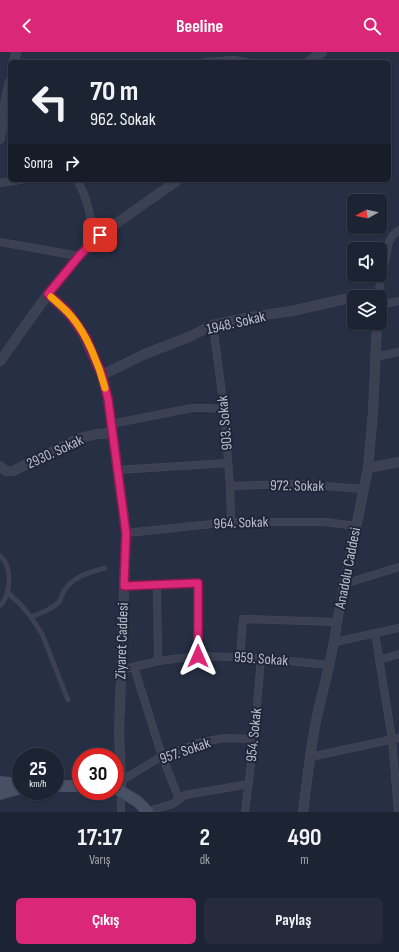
<!DOCTYPE html>
<html lang="tr">
<head>
<meta charset="utf-8">
<style>
	body { margin:0; font-family:"Sofia Sans Condensed",sans-serif; background:#252b3a; color:#f1f3f6; height:100vh; display:flex; flex-direction:column; font-size:15px; white-space:nowrap }
	* { box-sizing:border-box; margin:0 }
	p { font-size:13px; color:#a0a4ac }
	.icon { flex:none; width:22px; height:22px; fill:none; stroke:currentColor; stroke-width:2; stroke-linecap:round; stroke-linejoin:round }
	.map { position:relative; height:760px; overflow:hidden }
	.side { display:flex; flex-direction:column; background:#1c2332; flex:1 }
	.side>* { flex:none }
	.top-card { position:absolute; left:8px; top:8px; width:383px; height:122px; border-radius:6px; box-shadow:0 1px 3px #0004,0 0 0 1px #3a404d; background:#1c2332; color:#f1f3f6; overflow:hidden }
	.needle { width:26px; rotate:262deg }
	.buttons { position:absolute; left:347px; top:142px; display:grid; gap:8px }
	.buttons a { display:grid; place-items:center; width:40px; height:40px; border-radius:6px; background:#1c2332; box-shadow:0 1px 3px #0004,0 0 0 1px #3a404d; font-size:20px }
	.speed { position:absolute; left:12px; top:696px; display:flex; gap:8px; font-size:20px; font-weight:700; text-align:center }
	.speed>* { display:grid; place-content:center; width:52px; height:52px; border-radius:50%; background:#1c2332; box-shadow:0 1px 3px #0004,0 0 0 1px #3a404d; line-height:1 }
	.speed small { font-size:10px; font-weight:400 }
	.speed .limit { border:6px solid #d22; background:#fff; color:#111 }
	.pin { position:absolute; display:grid; place-items:center; width:34px; height:34px; color:#fff; margin:-17px; border-radius:8px; box-shadow:0 2px 6px #0006 }
	.me { position:absolute; width:44px; margin:-22px; rotate:0deg; stroke-linejoin:round; filter:drop-shadow(0 0 3px #0008) }
	.turn { display:flex; align-items:center; gap:14px; height:84px; padding:0 16px; font-size:18px }
	.turn .icon { width:52px; height:52px; stroke-width:2.5 }
	.turn b { display:block; font-size:28px; line-height:34px }
	.then { display:flex; align-items:center; height:38px; padding:0 16px; background:#0003; gap:8px; font-size:15px }
	.eta { display:flex; justify-content:space-evenly; align-items:center; height:68px; text-align:center }
	.eta b { font-size:24px; font-weight:700; line-height:28px }
	.primary-button { display:flex; gap:8px; margin-top:auto; padding:8px 16px }
	.primary-button a { flex:1; height:46px; border-radius:6px; background:#db2777; color:#fff; font-size:16px; font-weight:700; line-height:46px; text-align:center }
	.primary-button a+a { background:#252b3a; color:#f1f3f6 }
	header { display:flex; justify-content:space-between; align-items:center; height:52px; padding:0 16px; background:#db2777; color:#fff; font-size:18px; font-weight:700 }
	.map>svg:first-child { display:block }
	.lines { fill:none; stroke-linecap:round; stroke-linejoin:round }
	.service-casing { stroke:#444a5c; stroke-width:4.5 }
	.minor-casing { stroke:#444a5c; stroke-width:8 }
	.tertiary-casing { stroke:#444a5c; stroke-width:10 }
	.secondary-casing { stroke:#444a5c; stroke-width:12 }
	.service { stroke:#3b4152; stroke-width:3.5 }
	.minor { stroke:#3b4152; stroke-width:7 }
	.tertiary { stroke:#3b4152; stroke-width:9 }
	.secondary { stroke:#485065; stroke-width:11 }
	.route-casing { stroke:#8e194d; stroke-width:10 }
	.route { stroke:#db2777; stroke-width:7 }
	.slow { stroke:#f59e0b; stroke-width:7 }
	.labels { text-anchor:middle; dominant-baseline:central; stroke-width:4; stroke-linejoin:round; paint-order:stroke }
	.street-label { font-size:15px; fill:#b8bdcc; stroke:#1f2638 }
</style>
</head>
<body>
<header><svg class="icon" aria-label="back" viewBox="0 0 24 24"><path d="M15 5l-7 7 7 7"/></svg>Beeline<svg class="icon" aria-label="search" viewBox="0 0 24 24"><circle cx="10" cy="10" r="6"/><path d="M15 15l6 6"/></svg></header>
<div class="map">
<svg width="399" height="760" viewBox="0 0 399 760">
	<rect width="100%" height="100%" fill="#262f43"/>
	<g class="lines">
		<defs>
			<g id="service">
				<path d="M0 504C13 514 11 543 0 554"/>
				<path d="M7 540 20 552 31 565 42 582 68 648"/>
				<path d="M31 565C40 561 52 558 59 550 61 547 61 545 63 541 65 537 69 532 73 529 82 522 94 519 105 516"/>
			</g>
			<g id="minor">
				<path d="M205 10 234 8 246 10"/>
				<path d="M77 128C88 146 91 168 95 188"/>
				<path d="M0 131 20 128"/>
				<path d="M0 190 79 204"/>
				<path d="M378 242 389 190 393 183 399 178"/>
				<path d="M380 253 399 249"/>
				<path d="M213 273 224 357 230 434 231 470"/>
				<path d="M375 305 399 300"/>
				<path d="M111 372 192 356H208L224 357"/>
				<path d="M117 418 228 411"/>
				<path d="M230 434 297 432 364 437"/>
				<path d="M126 481 231 470H325L356 474"/>
				<path d="M344 532 399 515"/>
				<path d="M157 533 158 609"/>
				<path d="M124 534 198 531V604"/>
				<path d="M375 581 392 687 398 760"/>
				<path d="M335 590 399 576"/>
				<path d="M240 606 243 567 337 570"/>
				<path d="M379 608 399 602"/>
				<path d="M134 615 162 704 179 747"/>
				<path d="M121 618 158 609 198 604 261 606 329 613"/>
				<path d="M310 705 399 686"/>
				<path d="M121 729 162 704 202 690 224 686 254 687"/>
				<path d="M121 740V760"/>
				<path d="M148 759 173 752 185 743 249 732"/>
				<path d="M245 760 254 687 261 606"/>
			</g>
			<g id="tertiary">
				<path d="M14 10 16 0"/>
				<path d="M309 10 322 0"/>
				<path d="M0 87 6 47 10 30"/>
				<path d="M48 242 71 264 82 280 102 323 108 347 126 481 119 681 121 729V740"/>
				<path d="M355 245 378 242V245"/>
				<path d="M0 309 48 242 79 204 100 183 178 128"/>
				<path d="M102 323 145 302 189 285 213 273 251 265 292 259 354 245"/>
				<path d="M0 414 6 419H13L80 386 97 382 112 381"/>
				<path d="M368 416 399 410"/>
				<path d="M303 760C307 730 310 699 316 669 323 636 333 604 337 570L368 416 373 360 377 271"/>
			</g>
			<g id="secondary">
				<path d="M0 730 21 732"/>
				<path d="M55 734H81"/>
				<path d="M115 736 137 749 148 760"/>
				<path d="M0 742 21 736"/>
			</g>
		</defs>
		<use href="#service" class="service-casing"/>
		<use href="#minor" class="minor-casing"/>
		<use href="#tertiary" class="tertiary-casing"/>
		<use href="#secondary" class="secondary-casing"/>
		<use href="#service" class="service"/>
		<use href="#minor" class="minor"/>
		<use href="#tertiary" class="tertiary"/>
		<use href="#secondary" class="secondary"/>
	</g>
	<g class="lines">
		<defs>
			<path id="route" d="M100 183 79 204 48 242 67 259 79 275 86 286 102 323 108 347 126 481 124 534 198 531V604"/>
		</defs>
		<use href="#route" class="route-casing"/>
		<use href="#route" class="route"/>
		<path class="slow" d="M51 245C58 251 65 257 72 265 87 283 99 313 105 336"/>
	</g>
	<g class="labels">
		<g class="street-label">
			<text transform="translate(236 271) rotate(-13)">1948. Sokak</text>
			<text transform="translate(225 371) rotate(-95)">903. Sokak</text>
			<text transform="translate(55 400) rotate(-25)">2930. Sokak</text>
			<text transform="translate(297 434) rotate(1)">972. Sokak</text>
			<text transform="translate(241 471) rotate(-2)">964. Sokak</text>
			<text transform="translate(348 516) rotate(-79)">Anadolu Caddesi</text>
			<text transform="translate(122 589) rotate(-88)">Ziyaret Caddesi</text>
			<text transform="translate(261 607) rotate(4)">959. Sokak</text>
			<text transform="translate(254 683) rotate(-84)">954. Sokak</text>
			<text transform="translate(185 699) rotate(-19)">957. Sokak</text>
		</g>
	</g>
</svg>
<div class="buttons">
<a><svg class="needle" viewBox="-14 -14 28 28"><path d="M0-13l5 13h-10z" fill="#e53935"/><path d="M0 13l5-13h-10z" fill="#a0a4ac"/></svg></a>
<a><svg class="icon" aria-label="sound" viewBox="0 0 24 24"><path d="M4 9h4l5-4v14l-5-4H4zM17 9q2 3 0 6"/></svg></a>
<a><svg class="icon" aria-label="layers" viewBox="0 0 24 24"><path d="M12 4l9 5-9 5-9-5zM3 14l9 5 9-5"/></svg></a>
</div>
<div class="speed"><div>25<small>km/h</small></div><div class="limit">30</div></div>
<div class="pin" style="left:100px;top:183px;background:#d93025"><svg class="icon" aria-label="arrive" viewBox="0 0 24 24"><path d="M6 21V4h12l-3 4 3 4H6"/></svg></div>
<svg class="me" style="left:198px;top:604px" viewBox="-20 -20 40 40"><path d="M0-17L14 15 0 8-14 15z" fill="#db2777" stroke="#fff" stroke-width="4"/></svg>
<div class="top-card">
<div class="turn"><svg class="icon" aria-label="left" viewBox="0 0 24 24"><path d="M17 20v-9H6M10 6l-5 5 5 5"/></svg><div><b>70 m</b>962. Sokak</div></div>
<div class="then">Sonra<svg class="icon" aria-label="right" viewBox="0 0 24 24"><path d="M7 20v-9h11M14 6l5 5-5 5"/></svg></div>
</div>
</div>
<section class="side">
<div class="eta">
<div><b>17:17</b><p>Varış</p></div>
<div><b>2</b><p>dk</p></div>
<div><b>490</b><p>m</p></div>
</div>
<div class="primary-button"><a>Çıkış</a><a>Paylaş</a></div>
</section>
</body>
</html>
